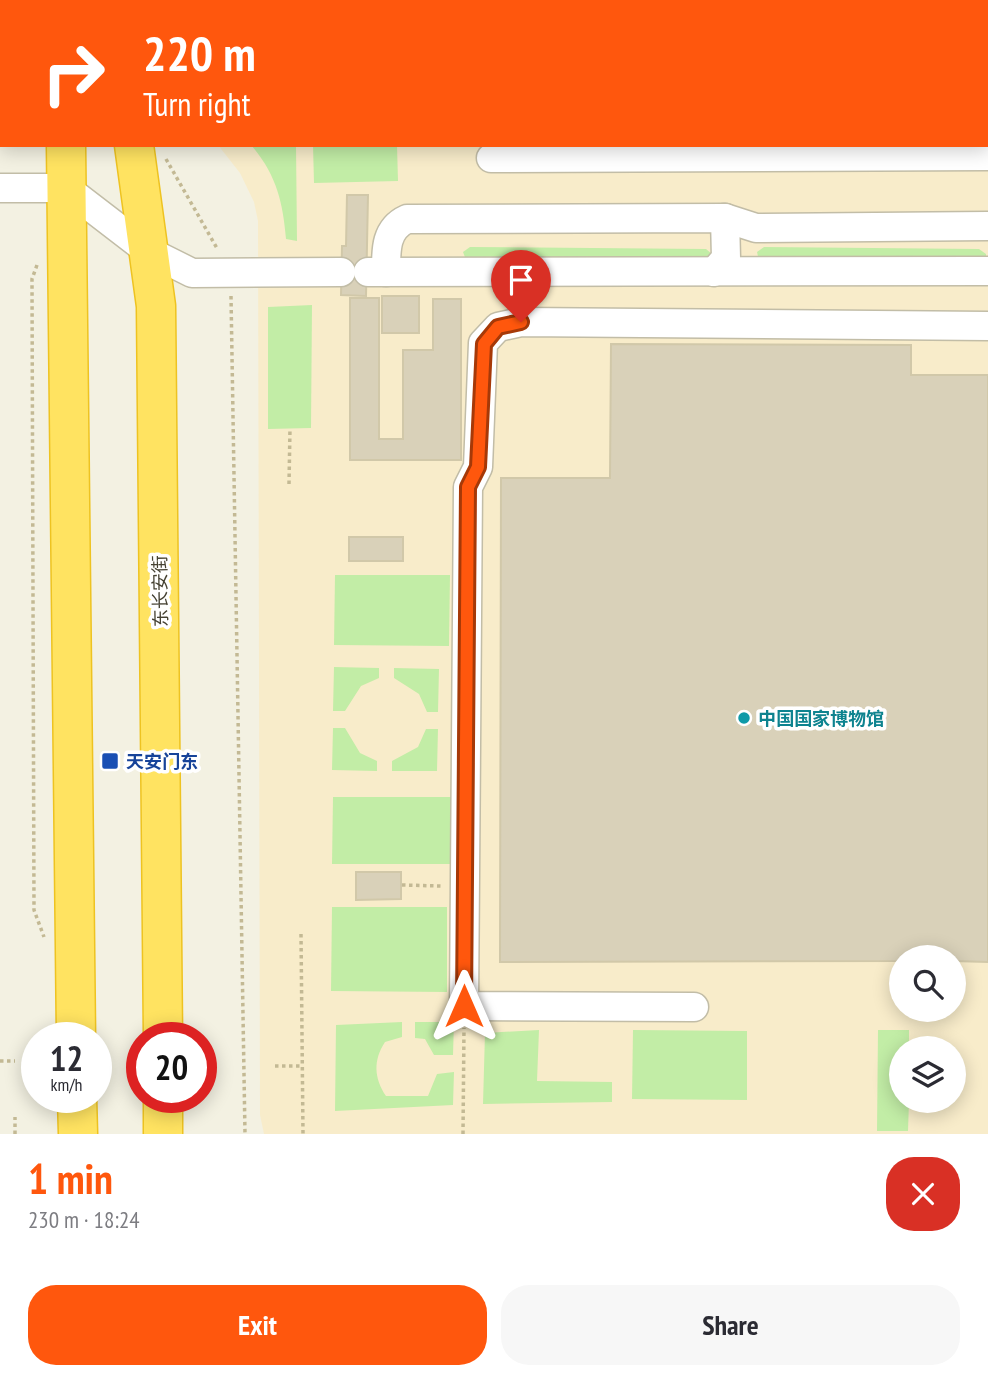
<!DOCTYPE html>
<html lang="en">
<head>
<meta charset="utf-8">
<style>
	body { margin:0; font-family:"PT Sans Narrow","Noto Sans SC",sans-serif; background:#f7f7f7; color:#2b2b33; height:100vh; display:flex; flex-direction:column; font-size:26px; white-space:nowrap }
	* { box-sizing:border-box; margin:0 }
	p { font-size:23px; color:#7c7c81 }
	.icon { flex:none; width:38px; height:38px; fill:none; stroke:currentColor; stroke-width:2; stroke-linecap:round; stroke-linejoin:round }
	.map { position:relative; height:1134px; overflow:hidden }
	.sheet { display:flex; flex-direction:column; background:#fff; flex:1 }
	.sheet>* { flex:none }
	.banner { position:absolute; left:0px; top:0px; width:989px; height:147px; box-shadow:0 4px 18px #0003; background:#ff570d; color:#fff; overflow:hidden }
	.fabs { position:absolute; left:889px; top:945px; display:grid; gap:14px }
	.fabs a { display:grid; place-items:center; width:77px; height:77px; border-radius:50%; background:#fff; box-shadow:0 4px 18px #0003; font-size:35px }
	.speed { position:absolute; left:21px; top:1022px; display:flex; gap:14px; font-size:35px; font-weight:700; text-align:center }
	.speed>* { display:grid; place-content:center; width:91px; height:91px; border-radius:50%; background:#fff; box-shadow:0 4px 18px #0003; line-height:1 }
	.speed small { font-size:18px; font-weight:400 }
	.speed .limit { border:10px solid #d22; background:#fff; color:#111 }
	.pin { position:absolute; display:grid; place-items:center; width:60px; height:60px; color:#fff; margin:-72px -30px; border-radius:50% 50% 50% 0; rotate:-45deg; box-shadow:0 0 7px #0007 }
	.pin .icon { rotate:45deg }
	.me { position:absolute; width:77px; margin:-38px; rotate:0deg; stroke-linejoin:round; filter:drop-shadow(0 0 5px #0008) }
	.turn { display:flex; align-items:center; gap:24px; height:147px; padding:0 28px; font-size:32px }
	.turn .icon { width:91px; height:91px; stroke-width:2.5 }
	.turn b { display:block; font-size:49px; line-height:60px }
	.round { display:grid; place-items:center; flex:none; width:74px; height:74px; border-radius:28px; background:#f7f7f7 }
	.summary { display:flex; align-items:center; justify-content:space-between; height:119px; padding:0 28px }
	h1 { font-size:42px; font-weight:700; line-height:52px; color:#ff570d }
	.button { display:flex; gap:14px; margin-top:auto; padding:14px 28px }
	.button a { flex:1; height:80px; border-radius:28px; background:#ff570d; color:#fff; font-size:28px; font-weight:700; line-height:80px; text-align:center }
	.button a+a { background:#f7f7f7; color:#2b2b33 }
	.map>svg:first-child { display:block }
	.commercial { fill:#f8ecca; fill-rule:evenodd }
	.green { fill:#c2eda6 }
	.building { fill:#d9d1b9; stroke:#d1c8a9; stroke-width:2 }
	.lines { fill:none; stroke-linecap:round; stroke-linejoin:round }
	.minor-casing { stroke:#c2bda7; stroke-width:31 }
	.highway-casing { stroke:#eec321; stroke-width:41 }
	.path { stroke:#c3b994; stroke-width:3.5; stroke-dasharray:3.5 3.5; stroke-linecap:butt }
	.minor { stroke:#fff; stroke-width:28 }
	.highway { stroke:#ffe361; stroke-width:38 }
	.route-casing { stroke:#a63908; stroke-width:18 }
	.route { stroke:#ff570d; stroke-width:12 }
	.culture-dot { fill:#0f9aa8; stroke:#fff; stroke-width:2.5 }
	.transit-dot { fill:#1a4fb4; stroke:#fff; stroke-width:2.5 }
	.labels { text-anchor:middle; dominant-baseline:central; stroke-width:7; stroke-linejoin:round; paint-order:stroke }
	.street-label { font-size:18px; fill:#454132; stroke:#fff }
	.culture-label { font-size:18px; font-weight:bold; fill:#0d838f; stroke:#fff; text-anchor:start }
	.transit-label { font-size:18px; font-weight:bold; fill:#164399; stroke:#fff; text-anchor:start }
</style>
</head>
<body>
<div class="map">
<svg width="988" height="1134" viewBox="0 0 988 1134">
	<rect width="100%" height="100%" fill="#f3f1e2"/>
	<path class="commercial" d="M166 0H988V1134H264L260 1115 258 221 254 202 240 173 218 145H987V2ZM901 957H954V1010H901ZM901 1048H954V1101H901Z"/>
	<g class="green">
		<path d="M251 145H296L297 241 286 239C283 202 276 174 251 145Z"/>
		<path d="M313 145H397L398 181 314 183Z"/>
		<path d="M470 247 706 249 712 254V258L466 260 463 252Z"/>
		<path d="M764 247 979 249 986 254V259L759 261 757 252Z"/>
		<path d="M312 305 311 428 268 429V307Z"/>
		<path d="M335 575H450L449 646 334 645Z"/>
		<path d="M334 667 379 668V678L361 686 345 711H333Z"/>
		<path d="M394 668 439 669 438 712H427L419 694 394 678Z"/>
		<path d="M333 728H345L360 753 377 761V771L332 770Z"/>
		<path d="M426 729H438L437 771H392V761L418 747Z"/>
		<path d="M333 797H452L450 864H332Z"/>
		<path d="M332 907H447V992L331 991Z"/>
		<path d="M402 1022V1037L385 1042C373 1060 374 1078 386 1096H428L437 1074 454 1072 453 1105 335 1111 336 1025Z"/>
		<path d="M415 1022H454L453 1055H434L425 1039 415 1038Z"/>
		<path d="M539 1030 537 1081 612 1082V1102L483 1104 485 1033Z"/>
		<path d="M633 1030 747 1031V1100L632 1099Z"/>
		<path d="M878 1030H909V1048H901V1101H909L908 1131H877Z"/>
	</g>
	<g class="building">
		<rect x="518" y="0" width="184" height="2"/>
		<path d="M347 195H368L366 296 341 295 342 246H346Z"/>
		<rect x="382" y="296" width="37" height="37"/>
		<path d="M350 298H379V439H403V350H433V299H461V460H350Z"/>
		<path d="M611 344 911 345V375H988V962L954 961V957H901V961L500 962 501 478H610Z"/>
		<rect x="349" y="537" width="54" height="24"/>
		<path d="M356 872H401V899L356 900Z"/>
	</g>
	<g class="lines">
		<defs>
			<g id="minor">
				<path d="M491 158 988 156"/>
				<path d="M0 188H66L148 251 192 273 341 272"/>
				<path d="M368 272 988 271"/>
				<path d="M386 272C386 251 385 229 407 219L725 218 756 228 988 226"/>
				<path d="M714 272 726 258 725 218"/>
				<path d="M694 1007 464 1006 468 487 478 467 483 343 498 327 521 322 988 326"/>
			</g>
			<g id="highway">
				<path d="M128 0V2"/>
				<path d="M66 2V0"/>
				<path d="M66 145 76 1038"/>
				<path d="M134 145 156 306 163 1038"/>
				<path d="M77 1097 78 1134"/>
				<path d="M163 1097V1134"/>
			</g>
		</defs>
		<use href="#minor" class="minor-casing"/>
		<use href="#highway" class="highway-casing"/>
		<g class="path">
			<path d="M1 0V27"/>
			<path d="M184 0V2"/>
			<path d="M166 159 218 250"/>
			<path d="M37 265 32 279 34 910 44 937"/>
			<path d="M231 296 245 1134"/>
			<path d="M289 484 290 428"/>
			<path d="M402 885 441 886"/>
			<path d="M301 934 303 1134"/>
			<path d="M0 1061H15"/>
			<path d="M275 1066H301"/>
			<path d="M15 1134V1117"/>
			<path d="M463 1134 464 1028"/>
		</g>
		<use href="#minor" class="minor"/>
		<use href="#highway" class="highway"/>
	</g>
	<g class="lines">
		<defs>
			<path id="route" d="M464 1006 468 487 478 467 484 344 498 327 521 322"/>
		</defs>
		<use href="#route" class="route-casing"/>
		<use href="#route" class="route"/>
	</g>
	<circle class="culture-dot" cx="744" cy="718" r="7"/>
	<rect class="transit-dot" x="101" y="752" width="18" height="18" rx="3.5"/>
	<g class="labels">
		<g class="street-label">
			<text transform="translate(160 591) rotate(-91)">东长安街</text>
		</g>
		<g class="culture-label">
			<text x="758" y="718">中国国家博物馆</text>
		</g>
		<g class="transit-label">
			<text x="126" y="761">天安门东</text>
		</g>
	</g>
</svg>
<div class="fabs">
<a><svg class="icon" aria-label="search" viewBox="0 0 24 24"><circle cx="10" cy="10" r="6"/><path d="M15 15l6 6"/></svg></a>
<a><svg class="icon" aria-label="layers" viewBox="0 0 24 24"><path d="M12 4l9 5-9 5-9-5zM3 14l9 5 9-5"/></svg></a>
</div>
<div class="speed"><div>12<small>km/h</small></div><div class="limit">20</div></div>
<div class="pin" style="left:521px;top:322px;background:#d93025"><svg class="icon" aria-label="arrive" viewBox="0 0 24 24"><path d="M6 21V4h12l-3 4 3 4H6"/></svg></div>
<svg class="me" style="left:464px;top:1006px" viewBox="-20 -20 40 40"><path d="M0-17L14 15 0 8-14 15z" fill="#ff570d" stroke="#fff" stroke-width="4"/></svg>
<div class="banner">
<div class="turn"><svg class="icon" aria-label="right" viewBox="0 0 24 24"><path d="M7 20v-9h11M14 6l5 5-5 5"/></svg><div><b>220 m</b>Turn right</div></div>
</div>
</div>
<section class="sheet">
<div class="summary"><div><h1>1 min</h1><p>230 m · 18:24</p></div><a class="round" style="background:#d93025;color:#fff"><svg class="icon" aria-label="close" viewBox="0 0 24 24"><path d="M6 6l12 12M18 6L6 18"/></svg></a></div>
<div class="button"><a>Exit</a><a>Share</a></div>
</section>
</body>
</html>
